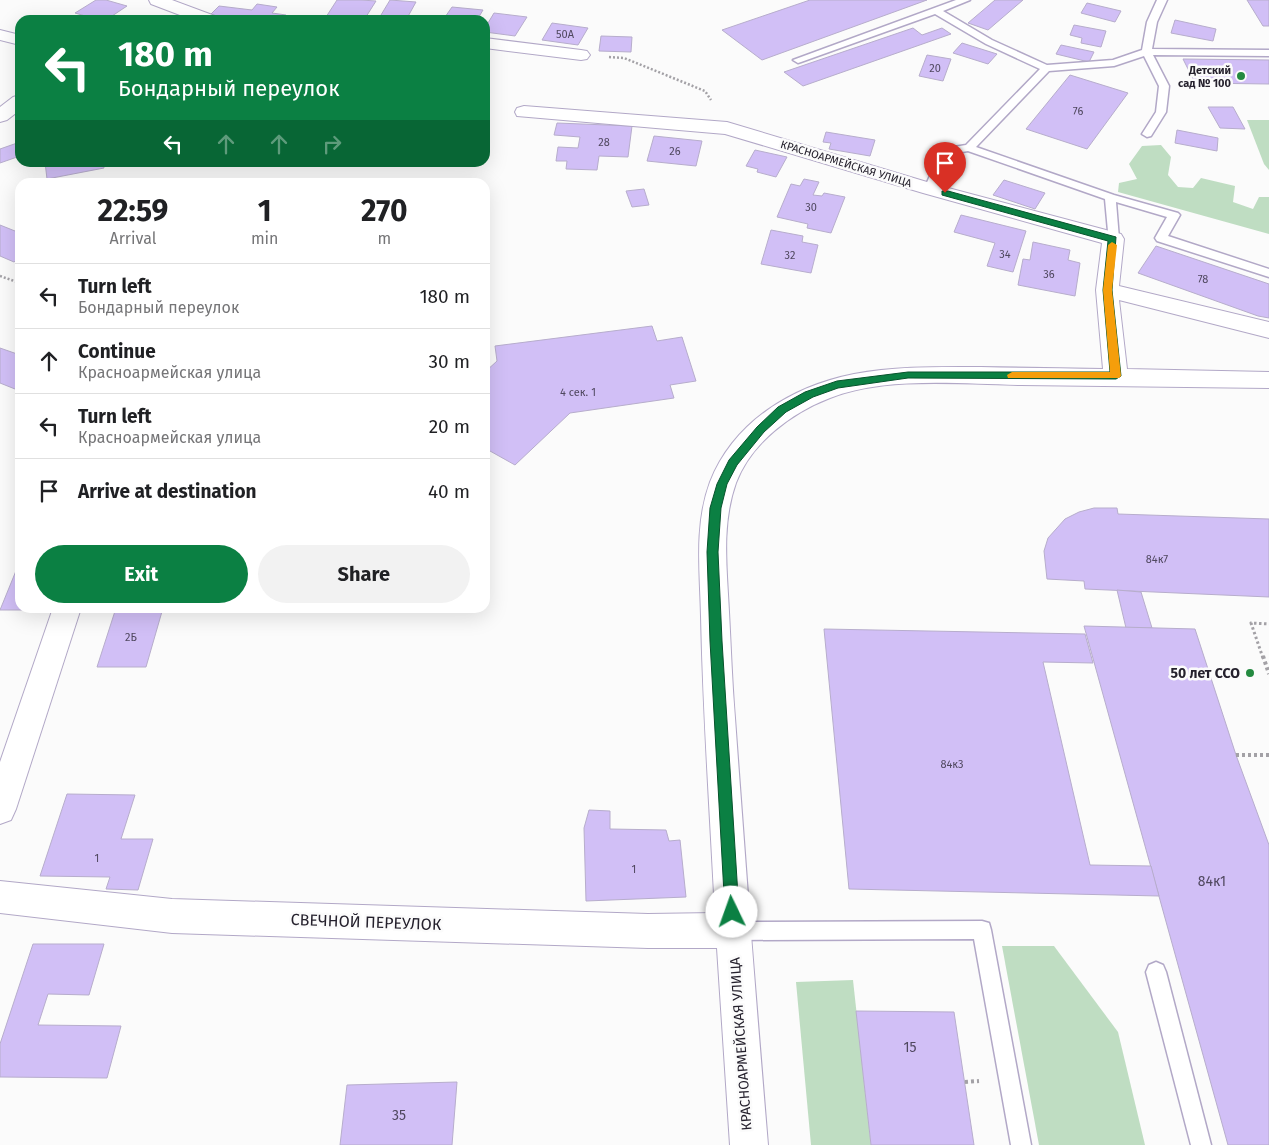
<!DOCTYPE html>
<html lang="en">
<head>
<meta charset="utf-8">
<style>
	body { margin:0; font-family:"Fira Sans",sans-serif; background:#f2f2f2; color:#202124; height:100vh; display:flex; flex-direction:column; font-size:19px; white-space:nowrap }
	* { box-sizing:border-box; margin:0 }
	p { font-size:16px; color:#757577 }
	.icon { flex:none; width:28px; height:28px; fill:none; stroke:currentColor; stroke-width:2; stroke-linecap:round; stroke-linejoin:round }
	.map { position:relative; flex:1; overflow:hidden }
	.drawer { position:absolute; left:15px; top:178px; width:475px; height:435px; display:flex; flex-direction:column; background:#fff; border-radius:15px; box-shadow:0 5px 20px #0002 }
	.drawer>* { flex:none }
	.banner { position:absolute; left:15px; top:15px; width:475px; height:152px; border-radius:15px; box-shadow:0 5px 20px #0002; background:#0b8043; color:#fff; overflow:hidden }
	.pin { position:absolute; display:grid; place-items:center; width:42px; height:42px; color:#fff; margin:-51px -21px; border-radius:50% 50% 50% 0; rotate:-45deg; box-shadow:0 0 5px #0007 }
	.pin .icon { rotate:45deg }
	.me { position:absolute; width:55px; margin:-28px; rotate:357deg; stroke-linejoin:round; filter:drop-shadow(0 0 4px #0008) }
	.turn { display:flex; align-items:center; gap:18px; height:105px; padding:0 20px; font-size:22px }
	.turn .icon { width:65px; height:65px; stroke-width:2.5 }
	.turn b { display:block; font-size:35px; line-height:42px }
	.lanes { display:flex; align-items:center; height:48px; padding:0 20px; background:#0003; justify-content:center; gap:25px; direction:ltr }
	.lanes .off { opacity:.35 }
	.eta { display:flex; justify-content:space-evenly; align-items:center; height:85px; text-align:center }
	.eta b { font-size:30px; font-weight:700; line-height:35px }
	.button { display:flex; gap:10px; margin-top:auto; padding:10px 20px }
	.button a { flex:1; height:58px; border-radius:30px; background:#0b8043; color:#fff; font-size:20px; font-weight:700; line-height:58px; text-align:center }
	.button a+a { background:#f2f2f2; color:#202124 }
	ul { padding:0; list-style:none }
	li { display:flex; align-items:center; gap:15px; height:65px; padding:0 20px; border-top:1px solid #e0e0e0 }
	li div { flex:1 }
	li b { display:block; font-size:19px }
	li em { font-style:normal }
	.map>svg:first-child { display:block }
	.green { fill:#bfddc2 }
	.building { fill:#d1bff6; stroke:#b7adcc }
	.lines { fill:none; stroke-linecap:round; stroke-linejoin:round }
	.service-casing { stroke:#b2a8c7; stroke-width:3 }
	.minor-casing { stroke:#b2a8c7; stroke-width:2 }
	.path-far2 { stroke:#a3a1a6; stroke-width:2.5; stroke-dasharray:2 2; stroke-linecap:butt }
	.path-far1 { stroke:#a3a1a6; stroke-width:3; stroke-dasharray:2.5 2.5; stroke-linecap:butt }
	.path { stroke:#a3a1a6; stroke-width:4; stroke-dasharray:3 3; stroke-linecap:butt }
	.service { fill:#fff; fill-rule:evenodd }
	.minor { fill:#fff; fill-rule:evenodd }
	.route { fill:#0b8043; stroke:#07532c }
	.slow { fill:#f59e0b }
	.poi-dot { fill:#248a40; stroke:#fbfbfb; stroke-width:2 }
	.labels { text-anchor:middle; dominant-baseline:central; stroke-width:5; stroke-linejoin:round; paint-order:stroke }
	.number-label { font-size:11px; fill:#50485f }
	.far-poi-label { font-size:11px; font-weight:bold; fill:#25212d; stroke:#fbfbfb; text-anchor:end }
	.far-street-label { font-size:11px; fill:#25212d; stroke:#fbfbfb }
	.poi-label { font-size:14px; font-weight:bold; fill:#25212d; stroke:#fbfbfb; text-anchor:end }
	.near-number-label { font-size:14px; fill:#50485f }
	.street-label { font-size:14px; fill:#25212d; stroke:#fbfbfb }
	.near-street-label { font-size:16px; fill:#25212d; stroke:#fbfbfb }
</style>
</head>
<body>
<div class="map">
<svg width="1269" height="1145" viewBox="0 0 1269 1145">
	<rect width="100%" height="100%" fill="#fbfbfb"/>
	<g class="green">
		<path d="M1247 120H1269V170L1264 164Z"/>
		<path d="M1161 145 1171 157 1168 175 1178 187 1193 188 1201 178 1235 186 1233 202 1253 209 1259 197H1269V234L1118 192 1119 183 1137 179 1129 164 1142 146Z"/>
		<path d="M1002 946H1054L1118 1032 1145 1145H1039Z"/>
		<path d="M853 980 871 1145H811L796 982Z"/>
	</g>
	<g class="building">
		<path d="M96 0H106L127 6 106 20H99L75 13Z"/>
		<path d="M337 0H361L376 1 364 20 326 17Z"/>
		<path d="M390 0 416 2 406 20H378Z"/>
		<path d="M810 0H927L762 60 722 30Z"/>
		<path d="M995 0H1023L988 30 968 23Z"/>
		<path d="M1247 0H1269V26H1263Z"/>
		<path d="M1087 3 1121 11 1115 22 1081 13Z"/>
		<path d="M257 4 277 7 272 13 286 15 282 20H241L209 16 219 6 252 10Z"/>
		<path d="M452 7 483 10 477 20H443Z"/>
		<path d="M494 13 527 17 515 36 485 32V28Z"/>
		<path d="M1175 20 1216 29 1213 41 1171 33Z"/>
		<path d="M552 23 588 28 578 45 542 40Z"/>
		<path d="M1074 25 1106 31 1101 47 1081 43 1082 38 1070 35Z"/>
		<path d="M913 28 922 35 942 28 951 34 803 86 784 72Z"/>
		<path d="M601 36 632 37 631 52 599 51Z"/>
		<path d="M962 43 997 54 988 64 953 53Z"/>
		<path d="M1061 45 1094 52 1089 62 1056 54Z"/>
		<path d="M927 55 951 59 943 81 919 76Z"/>
		<path d="M1183 59 1269 60V84L1195 83Z"/>
		<path d="M1070 75 1128 93 1087 149 1026 129Z"/>
		<path d="M1208 107H1233L1245 129 1220 128Z"/>
		<path d="M557 123 632 126 628 157 599 156 597 170 566 169 567 161H556L558 147 578 148 580 137 554 135Z"/>
		<path d="M1177 130 1218 138 1217 151 1175 143Z"/>
		<path d="M826 132 875 140 870 156 829 149 831 143 823 142Z"/>
		<path d="M654 136 702 141 696 166 647 161Z"/>
		<path d="M20 142V156L0 163V149Z"/>
		<path d="M755 150 787 157 776 177 757 172 758 169 746 166Z"/>
		<path d="M45 162H103L104 168 47 179Z"/>
		<path d="M804 179 819 182 813 195 822 196 824 193 845 197 831 233 807 228 808 224 777 217 791 184 800 186Z"/>
		<path d="M1004 180 1045 193 1035 209 993 195Z"/>
		<path d="M644 189 649 205 632 207 626 191Z"/>
		<path d="M961 215 1026 231 1013 272 987 266 995 243 954 232Z"/>
		<path d="M0 225 20 233V257L14 262 0 256Z"/>
		<path d="M771 230 803 236 802 242 818 245 811 273 761 264Z"/>
		<path d="M1033 242 1070 250 1068 260 1080 263 1075 296 1018 285 1023 259 1030 260Z"/>
		<path d="M1156 246 1269 284V318L1258 316 1138 273Z"/>
		<path d="M652 326 657 341 682 337 696 381 670 385 674 398 570 413 515 465 490 451 485 455V372L497 361 495 346Z"/>
		<path d="M0 348 20 355V391L0 383Z"/>
		<path d="M1094 508H1117L1118 514 1269 519V597L1085 589 1084 581 1047 579 1044 551 1048 538 1065 519 1079 512Z"/>
		<path d="M20 561V608H35L33 610H0Z"/>
		<path d="M1117 590 1141 592 1152 628H1126Z"/>
		<path d="M116 608H163L146 667H97Z"/>
		<path d="M1084 626 1195 629 1236 755 1269 845V1145H1228Z"/>
		<path d="M824 629 1085 634 1093 663 1043 662 1090 865 1151 866 1159 896 849 889Z"/>
		<path d="M67 794 135 795 121 839H153L138 890 106 889 110 877 40 876Z"/>
		<path d="M589 810 610 811V829L666 830 669 841 680 840 686 897 586 901 584 828Z"/>
		<path d="M33 944H104L89 995 48 994 38 1025 121 1026 107 1078 0 1077V1044Z"/>
		<path d="M856 1011 954 1012 974 1145H871Z"/>
		<path d="M457 1082 452 1145H340L347 1085Z"/>
	</g>
	<g class="lines">
		<defs>
			<g id="service">
				<path d="M956 0H970L943 11 992 40 1047 65 1113 60 1142 50 1147 22 1157 0H1167L1157 22 1152 49 1269 50V56L1153 55 1169 86 1166 112 1151 136 1147 137 1142 134 1156 112 1159 86 1144 56 1114 66 1049 71 976 147 1114 195 1178 213 1180 215 1168 236 1269 269V277L1157 241 1155 238 1167 217 1116 202 1119 239 1113 243 1109 242 1105 199 968 151 950 154 936 189 930 192 926 191 924 189 942 149 966 145 1040 69 986 44 935 14 801 62 798 63 793 60Z"/>
				<path d="M982 921 989 923 991 930 1031 1145H1011L974 939 733 940 726 938 724 931 726 924 733 922Z"/>
				<path d="M1156 962 1163 965 1166 972 1211 1145H1191L1146 972 1149 965Z"/>
			</g>
			<g id="minor">
				<path d="M149 0H172L215 16 218 20H193L151 4Z"/>
				<path d="M0 30 20 35V45L0 40Z"/>
				<path d="M485 38 581 50 587 51 590 55 587 59 581 60 485 48Z"/>
				<path d="M20 95V110L7 120 0 122V107L13 97Z"/>
				<path d="M524 106 727 122 937 185 1121 234 1124 239 1119 286 1269 322V338L1119 300 1127 369 1269 372V388C1186 387 1103 386 1021 385 961 384 886 376 830 398 791 413 751 443 736 483 721 525 727 569 729 612 731 648 732 683 735 718 745 860 756 1003 768 1145H730L717 948H648L172 933 0 913V881L172 899 648 914 715 913C710 814 703 715 701 616 700 571 694 525 710 482 734 421 793 386 854 374 896 366 939 367 981 367 1022 368 1063 368 1103 369L1096 290 1102 243 923 193 725 134 517 116 515 112 517 108Z"/>
				<path d="M53 608H81L16 809 11 820 0 824V762Z"/>
			</g>
		</defs>
		<use href="#service" class="service-casing"/>
		<use href="#minor" class="minor-casing"/>
		<g class="path-far2">
			<path d="M609 57 624 58 705 91 711 100"/>
			<path d="M0 276 20 283"/>
		</g>
		<path class="path-far1" d="M1263 658 1251 623 1269 624"/>
		<g class="path">
			<path d="M1263 656 1269 674"/>
			<path d="M1236 755H1269"/>
			<path d="M965 1082 979 1081"/>
		</g>
		<use href="#service" class="service"/>
		<use href="#minor" class="minor"/>
	</g>
	<path class="route" d="M942 191H948L1116 237 1112 290 1121 376 1116 379 908 378 838 388 813 397 786 412 764 432 737 465 727 484 721 508 718 552 722 641 739 912 737 917 732 919 727 917 725 912 710 641 707 552 710 508 717 484 729 460 757 427 778 407 805 392 837 381 908 372H1110L1103 290 1108 241 942 195Z"/>
	<path class="slow" d="M1112 242 1117 245 1112 290 1121 376 1119 378H1008L1007 375 1012 372H1110L1103 290 1108 245Z"/>
	<g class="poi-dot">
		<circle cx="1241" cy="76" r="5"/>
		<circle cx="1250" cy="673" r="5"/>
	</g>
	<g class="labels">
		<g class="number-label">
			<text x="565" y="34">50А</text>
			<text x="935" y="68">20</text>
			<text x="1078" y="111">76</text>
			<text x="604" y="142">28</text>
			<text x="675" y="151">26</text>
			<text x="811" y="207">30</text>
			<text x="1005" y="254">34</text>
			<text x="790" y="255">32</text>
			<text x="1049" y="274">36</text>
			<text x="1203" y="279">78</text>
			<text x="578" y="392">4 сек. 1</text>
			<text x="1157" y="559">84к7</text>
			<text x="131" y="637">2Б</text>
			<text x="952" y="764">84к3</text>
			<text x="97" y="858">1</text>
			<text x="634" y="869">1</text>
		</g>
		<g class="far-poi-label">
			<text x="1231" y="70">Детский<tspan x="1231" dy="13">сад № 100</tspan></text>
		</g>
		<g class="far-street-label">
			<text transform="translate(846 164) rotate(17)">КРАСНОАРМЕЙСКАЯ УЛИЦА</text>
		</g>
		<g class="poi-label">
			<text x="1240" y="673">50 лет ССО</text>
		</g>
		<g class="near-number-label">
			<text x="1212" y="881">84к1</text>
			<text x="910" y="1047">15</text>
			<text x="399" y="1115">35</text>
		</g>
		<g class="street-label">
			<text transform="translate(741 1044) rotate(-94)">КРАСНОАРМЕЙСКАЯ УЛИЦА</text>
		</g>
		<g class="near-street-label">
			<text transform="translate(366 922) rotate(2)">СВЕЧНОЙ ПЕРЕУЛОК</text>
		</g>
	</g>
</svg>
<div class="pin" style="left:945px;top:193px;background:#d93025"><svg class="icon" aria-label="arrive" viewBox="0 0 24 24"><path d="M6 21V4h12l-3 4 3 4H6"/></svg></div>
<svg class="me" style="left:732px;top:912px" viewBox="-20 -20 40 40"><circle r="19" fill="#fff"/><path d="M0-13L10 11 0 6-10 11z" fill="#0b8043"/></svg>
<div class="banner">
<div class="turn"><svg class="icon" aria-label="left" viewBox="0 0 24 24"><path d="M17 20v-9H6M10 6l-5 5 5 5"/></svg><div><b>180 m</b>Бондарный переулок</div></div>
<div class="lanes"><svg class="icon" aria-label="left" viewBox="0 0 24 24"><path d="M17 20v-9H6M10 6l-5 5 5 5"/></svg><svg class="icon off" aria-label="ahead" viewBox="0 0 24 24"><path d="M12 20V5M6 11l6-6 6 6"/></svg><svg class="icon off" aria-label="ahead" viewBox="0 0 24 24"><path d="M12 20V5M6 11l6-6 6 6"/></svg><svg class="icon off" aria-label="right" viewBox="0 0 24 24"><path d="M7 20v-9h11M14 6l5 5-5 5"/></svg></div>
</div>
<section class="drawer">
<div class="eta">
<div><b>22:59</b><p>Arrival</p></div>
<div><b>1</b><p>min</p></div>
<div><b>270</b><p>m</p></div>
</div>
<ul>
<li><svg class="icon" aria-label="left" viewBox="0 0 24 24"><path d="M17 20v-9H6M10 6l-5 5 5 5"/></svg><div><b>Turn left</b><p>Бондарный переулок</p></div><em>180 m</em></li>
<li><svg class="icon" aria-label="ahead" viewBox="0 0 24 24"><path d="M12 20V5M6 11l6-6 6 6"/></svg><div><b>Continue</b><p>Красноармейская улица</p></div><em>30 m</em></li>
<li><svg class="icon" aria-label="left" viewBox="0 0 24 24"><path d="M17 20v-9H6M10 6l-5 5 5 5"/></svg><div><b>Turn left</b><p>Красноармейская улица</p></div><em>20 m</em></li>
<li><svg class="icon" aria-label="arrive" viewBox="0 0 24 24"><path d="M6 21V4h12l-3 4 3 4H6"/></svg><div><b>Arrive at destination</b></div><em>40 m</em></li>
</ul>
<div class="button"><a>Exit</a><a>Share</a></div>
</section>
</div>
</body>
</html>
